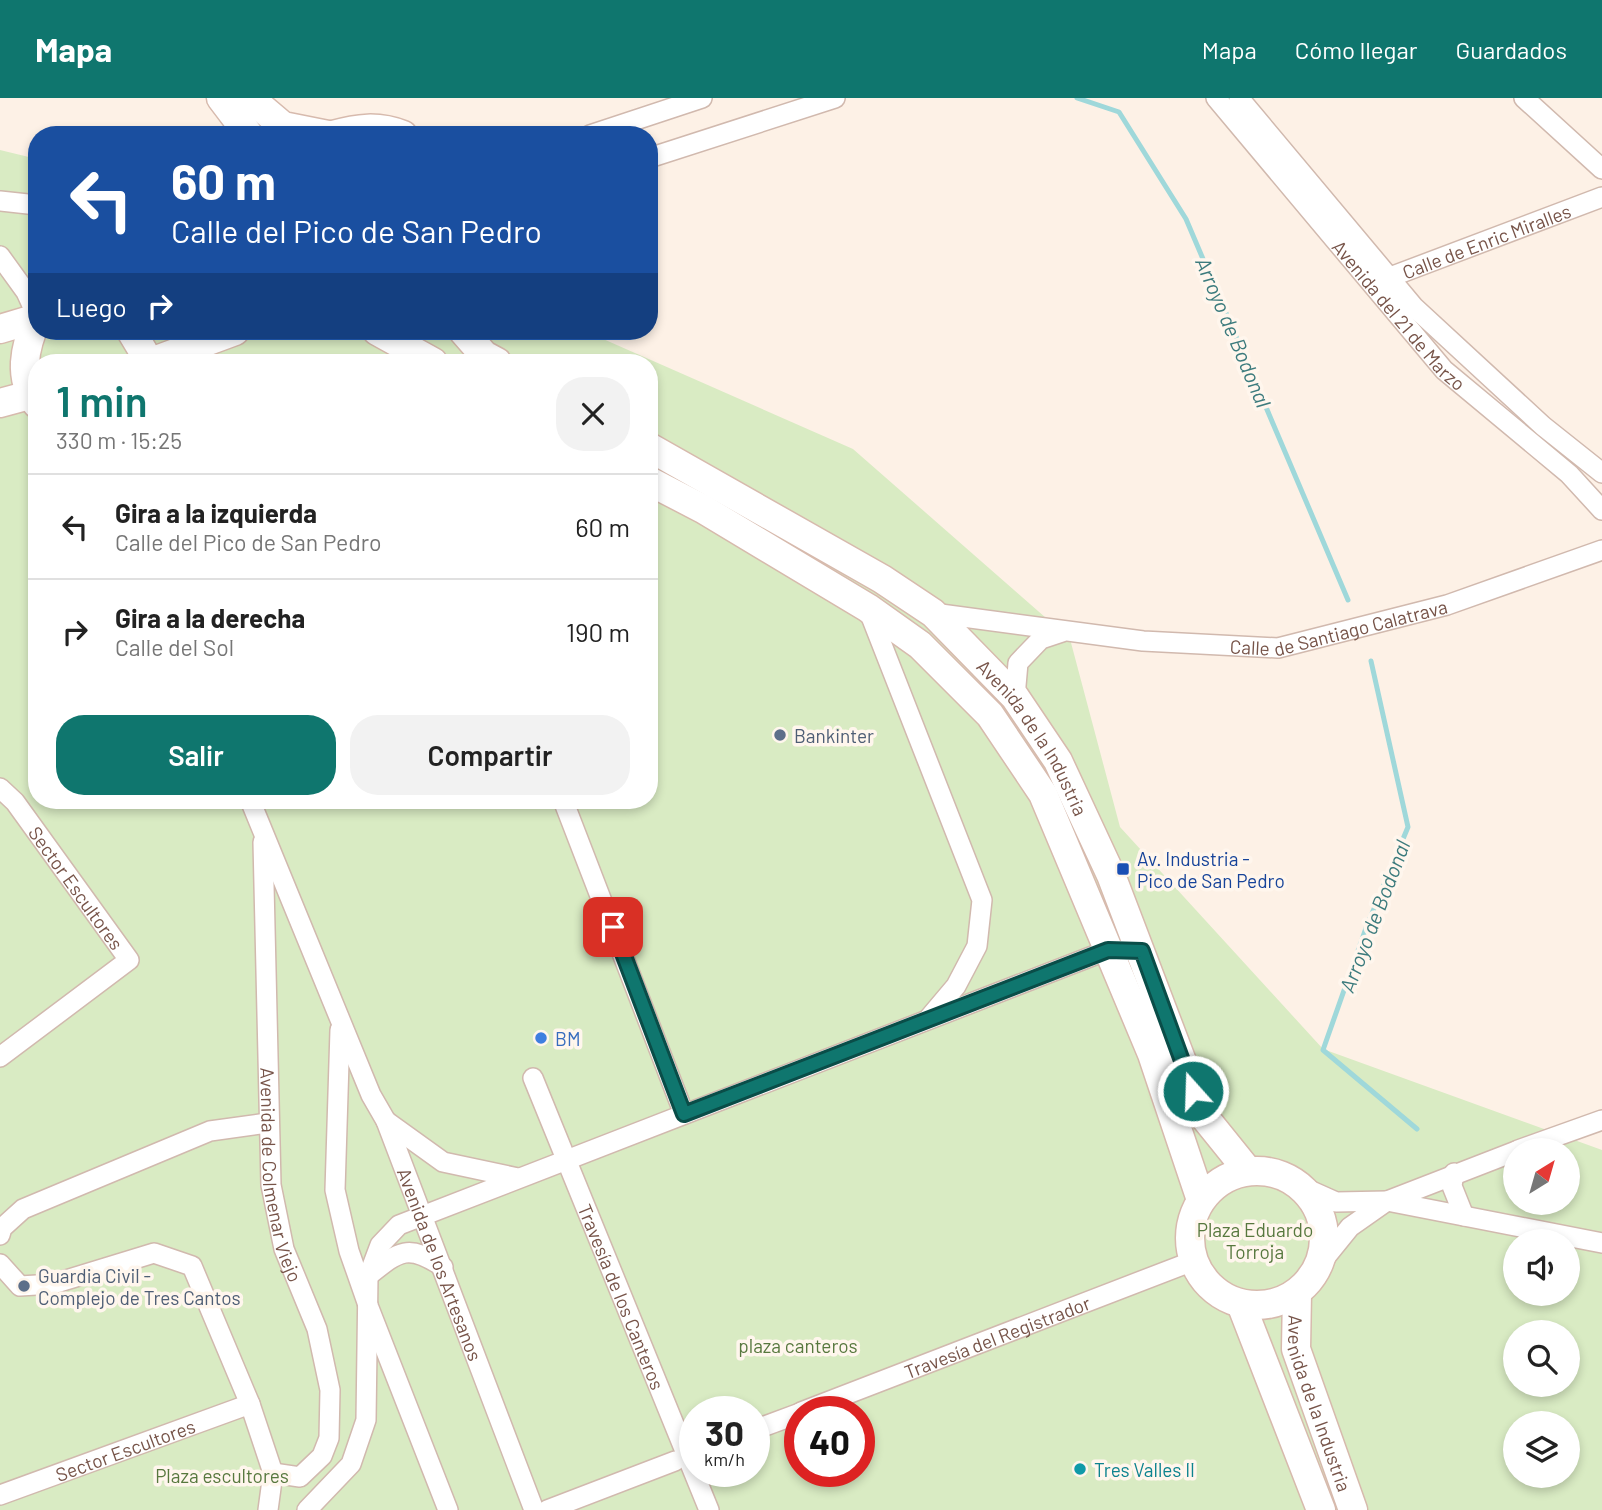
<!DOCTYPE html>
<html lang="es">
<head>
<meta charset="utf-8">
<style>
	body { margin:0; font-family:Barlow,sans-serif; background:#f2f2f2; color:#222; height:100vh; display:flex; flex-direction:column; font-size:26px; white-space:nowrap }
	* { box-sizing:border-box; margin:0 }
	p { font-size:23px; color:#767676 }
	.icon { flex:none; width:38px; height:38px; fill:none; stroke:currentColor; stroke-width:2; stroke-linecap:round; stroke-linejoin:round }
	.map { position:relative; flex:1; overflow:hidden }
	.details { position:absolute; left:28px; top:256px; width:630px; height:455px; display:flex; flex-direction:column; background:#fff; border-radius:28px; box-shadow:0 4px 10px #0003 }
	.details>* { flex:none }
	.hud { position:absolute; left:28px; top:28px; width:630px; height:214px; border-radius:28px; box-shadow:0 4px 10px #0003; background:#1a4fa0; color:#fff; overflow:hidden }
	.needle { width:46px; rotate:37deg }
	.buttons { position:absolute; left:1503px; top:1040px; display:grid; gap:14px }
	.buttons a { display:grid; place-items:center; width:77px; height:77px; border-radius:50%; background:#fff; box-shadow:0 4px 10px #0003; font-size:35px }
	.speed { position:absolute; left:679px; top:1298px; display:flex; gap:14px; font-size:35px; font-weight:700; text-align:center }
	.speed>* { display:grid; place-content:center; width:91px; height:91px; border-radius:50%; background:#fff; box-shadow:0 4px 10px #0003; line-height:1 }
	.speed small { font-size:18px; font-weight:400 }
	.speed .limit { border:10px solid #d22; background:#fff; color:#111 }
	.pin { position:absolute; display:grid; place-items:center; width:60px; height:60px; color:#fff; margin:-30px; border-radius:14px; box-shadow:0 4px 10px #0006 }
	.me { position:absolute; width:77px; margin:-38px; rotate:340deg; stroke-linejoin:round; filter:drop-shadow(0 0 5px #0008) }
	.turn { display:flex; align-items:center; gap:24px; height:147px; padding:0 28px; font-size:32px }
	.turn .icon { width:91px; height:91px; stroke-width:2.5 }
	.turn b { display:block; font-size:49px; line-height:60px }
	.then { display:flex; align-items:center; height:66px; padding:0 28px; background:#0003; gap:14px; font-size:26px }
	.round { display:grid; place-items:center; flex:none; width:74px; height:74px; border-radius:28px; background:#f2f2f2 }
	.head { display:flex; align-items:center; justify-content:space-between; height:119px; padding:0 28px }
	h1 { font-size:42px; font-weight:600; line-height:52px; color:#0f766e }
	.cta { display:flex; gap:14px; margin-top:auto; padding:14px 28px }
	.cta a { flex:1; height:80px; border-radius:28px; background:#0f766e; color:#fff; font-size:28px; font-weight:600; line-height:80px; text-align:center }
	.cta a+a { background:#f2f2f2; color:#222 }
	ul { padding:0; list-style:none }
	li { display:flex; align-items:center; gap:21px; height:105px; padding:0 28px; border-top:2px solid #e0e0e0 }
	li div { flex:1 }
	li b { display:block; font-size:26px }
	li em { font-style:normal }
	header { display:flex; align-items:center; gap:42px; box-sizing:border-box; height:98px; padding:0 35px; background:#0f766e; color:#fff }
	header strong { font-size:33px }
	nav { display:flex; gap:38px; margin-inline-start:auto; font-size:24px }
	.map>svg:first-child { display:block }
	.green { fill:#d9ebc3; fill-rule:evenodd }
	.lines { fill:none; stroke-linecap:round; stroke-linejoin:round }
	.stream { stroke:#9fd8da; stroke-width:5 }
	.street-casing { stroke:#d1b9ae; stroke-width:22 }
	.secondary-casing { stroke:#d7baad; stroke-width:31 }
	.street { stroke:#fff; stroke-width:19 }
	.secondary { stroke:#fff; stroke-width:28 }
	.route-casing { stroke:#0a4d48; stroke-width:18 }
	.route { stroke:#0f766e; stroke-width:12 }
	.service-dot { fill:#5c6f8a; stroke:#fff6ed; stroke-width:2.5 }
	.transit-dot { fill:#1a4fb4; stroke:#fff6ed; stroke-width:2.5 }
	.shop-dot { fill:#3f7fe0; stroke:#fff6ed; stroke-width:2.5 }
	.culture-dot { fill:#0f9aa8; stroke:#fff6ed; stroke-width:2.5 }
	.labels { text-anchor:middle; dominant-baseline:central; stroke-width:7; stroke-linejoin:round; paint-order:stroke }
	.street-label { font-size:19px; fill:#775449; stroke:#fff6ed }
	.service-label { font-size:19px; fill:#4e5e75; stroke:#fff6ed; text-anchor:start }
	.transit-label { font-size:19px; fill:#164399; stroke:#fff6ed; text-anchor:start }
	.shop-label { font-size:19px; fill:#366cbe; stroke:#fff6ed; text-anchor:start }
	.park-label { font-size:19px; fill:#57783e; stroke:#fff6ed }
	.culture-label { font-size:19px; fill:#0d838f; stroke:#fff6ed; text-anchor:start }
	.water-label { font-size:21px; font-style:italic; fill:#3c7b7d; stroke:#fff6ed }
</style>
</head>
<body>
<header>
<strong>Mapa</strong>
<nav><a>Mapa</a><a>Cómo llegar</a><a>Guardados</a></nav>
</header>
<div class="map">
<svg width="1602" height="1412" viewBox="0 0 1602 1412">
	<rect width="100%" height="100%" fill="#fdf1e6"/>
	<path class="green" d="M0 52 37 61V233H585L853 351 1070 541 1120 729 1323 951 1602 1052V1412H0ZM37 264H649V702H37ZM1516 1052H1568V1104H1516ZM1516 1143H1568V1195H1516ZM1516 1234H1568V1286H1516ZM695 1314H754V1374H695ZM800 1314H859V1374H800ZM1516 1325H1568V1377H1516Z"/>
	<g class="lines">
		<g class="stream">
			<path d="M1077 0 1119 14 1186 121 1348 502"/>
			<path d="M1371 563 1408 729 1366 830 1323 952 1417 1031"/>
		</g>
		<defs>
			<g id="street">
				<path id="s1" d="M1216 0 1444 272 1569 376 1602 412"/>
				<path d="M1239 0 1414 209 1543 328 1602 375"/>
				<path d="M1524 0 1602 71"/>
				<path d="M590 37 702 0"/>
				<path d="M649 60 835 0"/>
				<path d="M0 103 37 107"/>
				<path d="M0 158 26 194 37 218"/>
				<path id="s2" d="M1377 184 1602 99"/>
				<path d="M868 511 982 802 977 848 956 888 929 920"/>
				<path id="s3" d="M933 515 1143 543 1278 550 1447 507 1602 452"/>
				<path d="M1015 599 1018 565 1041 541 1062 534"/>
				<path id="s4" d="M0 690 15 704 129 862 0 959"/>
				<path id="s5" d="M250 702 371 997 386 1023 534 1412"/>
				<path d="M563 702 684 1016"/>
				<path id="s6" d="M263 744 271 1087 284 1151 317 1231 330 1292 329 1340 322 1358 300 1379 273 1375"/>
				<path d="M340 932 335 1092 349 1153 369 1210 448 1412"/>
				<path id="s7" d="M533 980 709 1412"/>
				<path d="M386 1023 443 1064 518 1080"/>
				<path d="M1518 1052 1602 1022"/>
				<path d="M1454 1075 1452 1088 1464 1118"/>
				<path d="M1298 1087 1336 1104 1387 1103 1602 1145"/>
				<path d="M0 1137 2 1130 23 1111 210 1033 267 1025"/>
				<path d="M0 1166 20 1188 53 1186 154 1155 192 1168 250 1306 273 1375 268 1412"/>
				<path d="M1320 1166 1350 1129 1387 1103 1516 1053"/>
				<path d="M368 1178C399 1153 408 1145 443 1169"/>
				<path id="s8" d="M801 1314 1193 1163"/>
				<path d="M754 1332 800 1315"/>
				<path id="s9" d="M0 1397 250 1306"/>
				<path d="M307 1412 351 1366 366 1322 368 1179 380 1147 399 1127 1108 852 1142 853"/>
				<path d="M547 1412 675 1363"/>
			</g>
			<g id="secondary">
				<path d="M221 0 249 37"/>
				<path d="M250 0 283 28 328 37"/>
				<path d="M333 37C357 30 378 27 403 37"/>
				<path d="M37 221C24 250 18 279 37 306"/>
				<path d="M0 231 37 220"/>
				<path d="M131 233 143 253 144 264"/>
				<path d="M377 233 433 264"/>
				<path d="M463 233 484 257 497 264"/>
				<path d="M151 264 235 233"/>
				<path d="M0 305 37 295"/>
				<path id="s10" d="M649 349 882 481 933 515 1015 599 1058 663 1111 777 1202 1016 1248 1073"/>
				<path d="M649 383 703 411 868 510 920 547 990 617 1043 696 1152 956 1201 1102"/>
				<circle cx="1257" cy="1140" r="67"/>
				<path id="s11" d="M1297 1195 1296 1251 1353 1412"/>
				<path d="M1241 1206 1321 1412"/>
			</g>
		</defs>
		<use href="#street" class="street-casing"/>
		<use href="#secondary" class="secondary-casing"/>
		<use href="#street" class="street"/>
		<use href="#secondary" class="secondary"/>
	</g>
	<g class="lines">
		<defs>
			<path id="route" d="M613 829 684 1016 1108 852 1142 853 1193 993"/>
		</defs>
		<use href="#route" class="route-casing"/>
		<use href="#route" class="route"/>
	</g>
	<g class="service-dot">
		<circle cx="780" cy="637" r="7"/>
		<circle cx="24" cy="1188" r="7"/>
	</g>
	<rect class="transit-dot" x="1116" y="764" width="14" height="14" rx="3.5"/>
	<circle class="shop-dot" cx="541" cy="940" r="7"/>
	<circle class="culture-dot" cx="1080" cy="1371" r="7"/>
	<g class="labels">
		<g class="street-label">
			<text stroke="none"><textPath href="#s2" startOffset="117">Calle de Enric Miralles</textPath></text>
			<text stroke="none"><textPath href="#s1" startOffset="284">Avenida del 21 de Marzo</textPath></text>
			<text stroke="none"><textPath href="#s3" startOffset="410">Calle de Santiago Calatrava</textPath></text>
			<text stroke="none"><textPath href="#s10" startOffset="490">Avenida de la Industria</textPath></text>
			<text stroke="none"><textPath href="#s4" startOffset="126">Sector Escultores</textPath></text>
			<text stroke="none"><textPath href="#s6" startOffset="334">Avenida de Colmenar Viejo</textPath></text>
			<text stroke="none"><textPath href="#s5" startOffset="502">Avenida de los Artesanos</textPath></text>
			<text stroke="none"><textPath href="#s7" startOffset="236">Travesía de los Canteros</textPath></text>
			<text stroke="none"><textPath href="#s8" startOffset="210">Travesía del Registrador</textPath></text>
			<text stroke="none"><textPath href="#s11" startOffset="114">Avenida de la Industria</textPath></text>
			<text stroke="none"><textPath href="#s9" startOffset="133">Sector Escultores</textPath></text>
		</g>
		<g class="service-label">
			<text x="794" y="637">Bankinter</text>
			<text x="38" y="1177">Guardia Civil -<tspan x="38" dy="22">Complejo de Tres Cantos</tspan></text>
		</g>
		<g class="transit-label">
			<text x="1137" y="760">Av. Industria -<tspan x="1137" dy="22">Pico de San Pedro</tspan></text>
		</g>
		<g class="shop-label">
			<text x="555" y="940">BM</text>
		</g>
		<g class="park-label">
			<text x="1255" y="1131">Plaza Eduardo<tspan x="1255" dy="22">Torroja</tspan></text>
			<text x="798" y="1247">plaza canteros</text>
			<text x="222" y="1377">Plaza escultores</text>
		</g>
		<g class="culture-label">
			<text x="1094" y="1371">Tres Valles II</text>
		</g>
		<g class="water-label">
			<text transform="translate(1234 234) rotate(67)">Arroyo de Bodonal</text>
			<text transform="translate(1374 818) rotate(-69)">Arroyo de Bodonal</text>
		</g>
	</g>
</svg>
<div class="buttons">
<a><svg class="needle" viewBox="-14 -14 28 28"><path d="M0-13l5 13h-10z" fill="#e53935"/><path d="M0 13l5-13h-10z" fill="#767676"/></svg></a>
<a><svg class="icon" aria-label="sound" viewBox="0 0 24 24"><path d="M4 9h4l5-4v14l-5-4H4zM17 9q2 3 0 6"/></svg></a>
<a><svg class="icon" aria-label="search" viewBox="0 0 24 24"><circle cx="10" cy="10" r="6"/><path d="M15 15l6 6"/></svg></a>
<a><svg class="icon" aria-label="layers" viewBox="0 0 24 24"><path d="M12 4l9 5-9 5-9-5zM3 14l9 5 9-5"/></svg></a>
</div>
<div class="speed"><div>30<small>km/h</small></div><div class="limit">40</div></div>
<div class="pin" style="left:613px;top:829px;background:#d93025"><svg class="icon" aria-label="arrive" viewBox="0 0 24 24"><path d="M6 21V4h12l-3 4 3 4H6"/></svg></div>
<svg class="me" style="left:1193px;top:993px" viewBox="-20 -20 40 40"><circle r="17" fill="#0f766e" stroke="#fff" stroke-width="3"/><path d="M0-11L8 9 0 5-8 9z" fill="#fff"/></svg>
<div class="hud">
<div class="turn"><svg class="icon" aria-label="left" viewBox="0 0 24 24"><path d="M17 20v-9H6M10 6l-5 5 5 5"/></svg><div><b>60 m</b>Calle del Pico de San Pedro</div></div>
<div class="then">Luego<svg class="icon" aria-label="right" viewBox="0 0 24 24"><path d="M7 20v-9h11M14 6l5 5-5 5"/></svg></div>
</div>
<section class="details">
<div class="head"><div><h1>1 min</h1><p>330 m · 15:25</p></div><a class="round"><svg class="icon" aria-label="close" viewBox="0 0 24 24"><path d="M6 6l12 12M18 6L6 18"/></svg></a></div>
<ul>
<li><svg class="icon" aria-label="left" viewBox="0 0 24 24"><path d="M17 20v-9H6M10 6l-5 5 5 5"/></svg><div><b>Gira a la izquierda</b><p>Calle del Pico de San Pedro</p></div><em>60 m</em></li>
<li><svg class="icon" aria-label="right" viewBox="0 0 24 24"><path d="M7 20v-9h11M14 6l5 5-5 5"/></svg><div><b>Gira a la derecha</b><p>Calle del Sol</p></div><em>190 m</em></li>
</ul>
<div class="cta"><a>Salir</a><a>Compartir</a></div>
</section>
</div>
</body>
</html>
